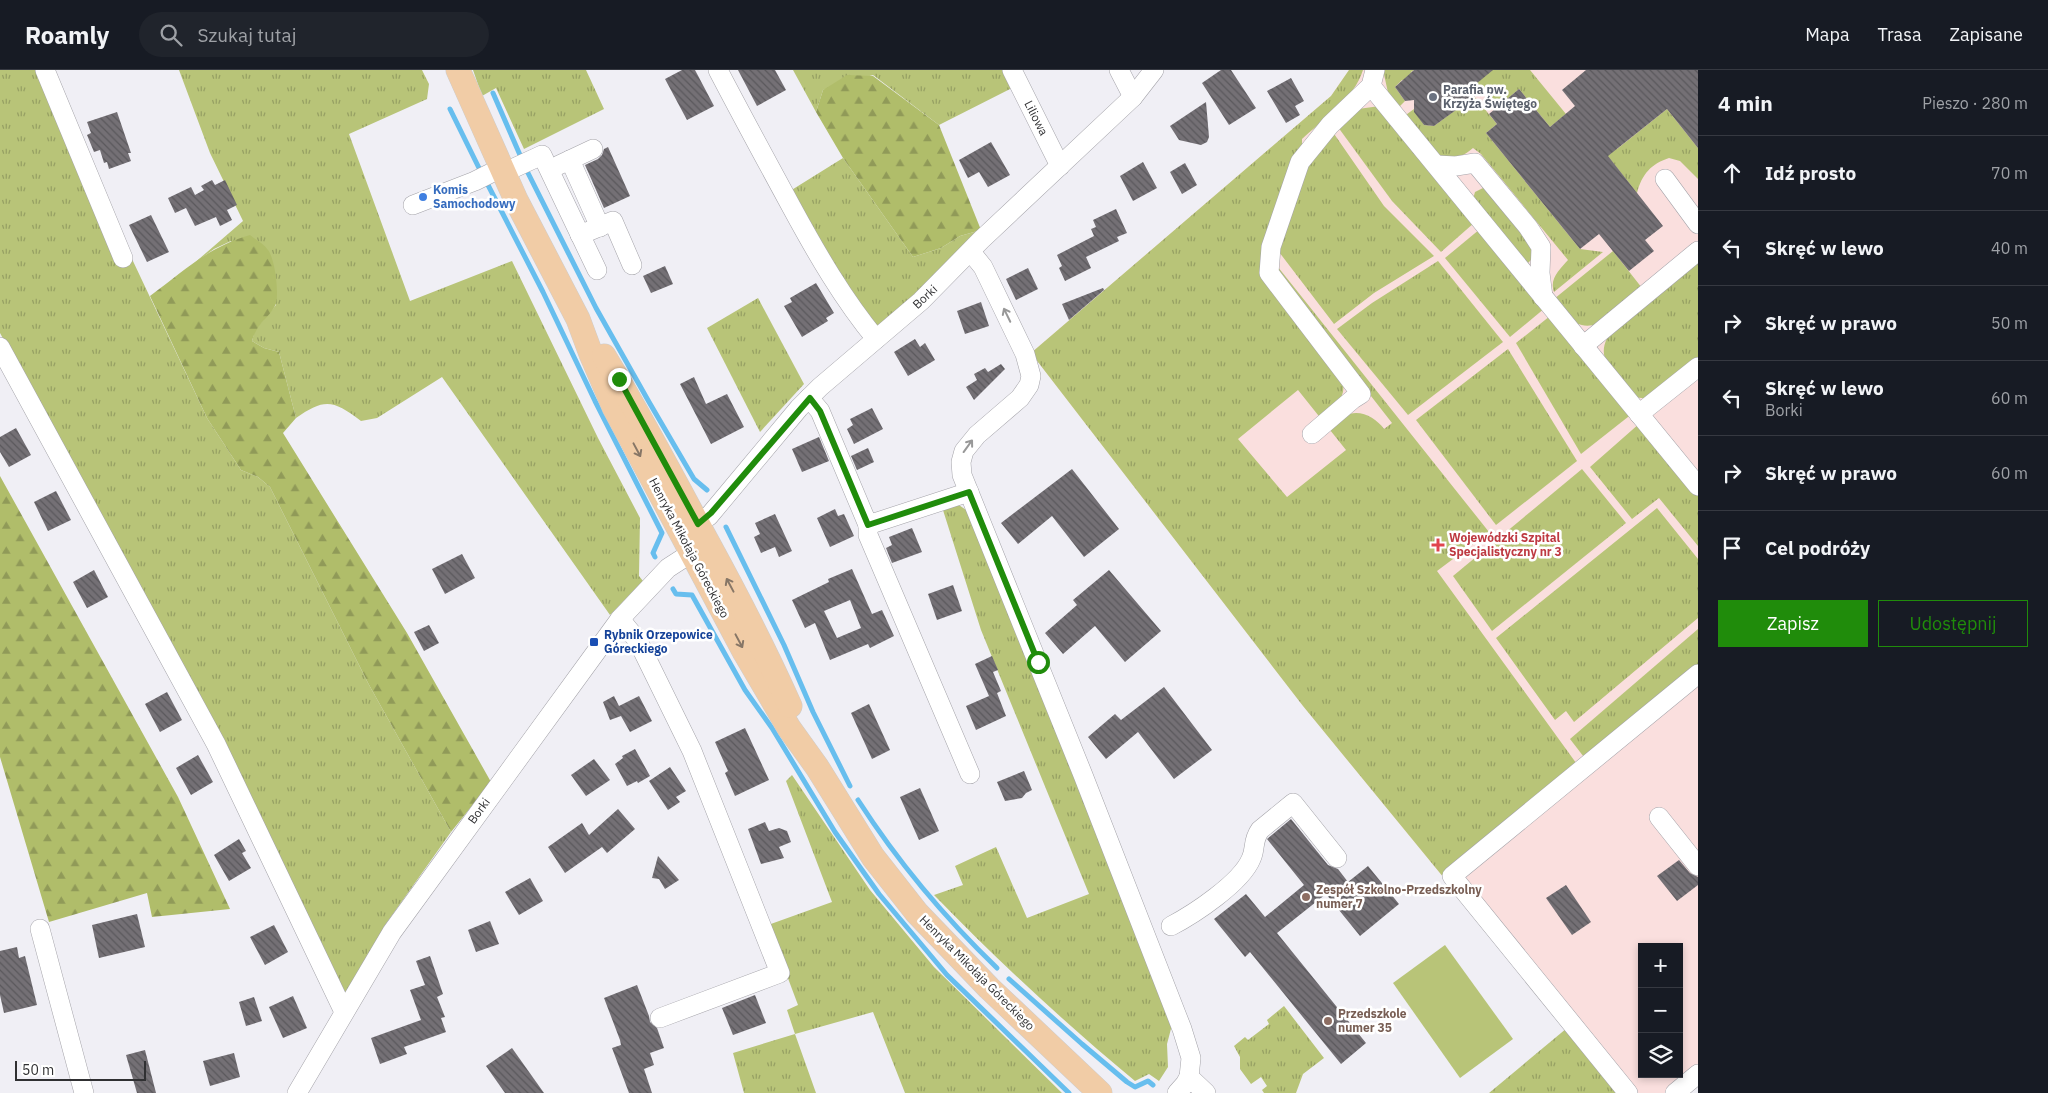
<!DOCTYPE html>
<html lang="pl">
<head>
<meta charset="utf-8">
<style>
  :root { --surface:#171b24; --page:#20242c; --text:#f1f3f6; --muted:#9ea1a6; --line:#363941; --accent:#208c0b }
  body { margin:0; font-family:"IBM Plex Sans",sans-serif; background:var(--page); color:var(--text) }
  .controls { position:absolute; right:15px; bottom:15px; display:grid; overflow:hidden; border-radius:0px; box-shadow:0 2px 8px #0003 }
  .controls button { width:45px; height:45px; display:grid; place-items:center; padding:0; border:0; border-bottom:1px solid var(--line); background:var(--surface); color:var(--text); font:25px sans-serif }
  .scale { position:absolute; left:15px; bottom:12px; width:131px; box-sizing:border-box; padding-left:5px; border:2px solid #303032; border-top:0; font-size:14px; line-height:18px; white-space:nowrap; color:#303032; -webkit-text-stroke:4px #fff; paint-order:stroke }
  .stop { position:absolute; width:15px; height:15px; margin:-11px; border:4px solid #208c0b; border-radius:50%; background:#fff }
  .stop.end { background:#208c0b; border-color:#fff; box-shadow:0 1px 5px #0008 }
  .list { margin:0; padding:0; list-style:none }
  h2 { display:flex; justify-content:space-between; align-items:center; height:65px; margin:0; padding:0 20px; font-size:21px }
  h2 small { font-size:16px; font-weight:400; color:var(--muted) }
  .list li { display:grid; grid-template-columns:32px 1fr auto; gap:15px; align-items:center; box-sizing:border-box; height:75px; padding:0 20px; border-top:1px solid var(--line) }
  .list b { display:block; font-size:19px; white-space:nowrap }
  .list p { margin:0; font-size:16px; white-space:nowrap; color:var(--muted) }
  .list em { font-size:16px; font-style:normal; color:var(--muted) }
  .actions { display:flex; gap:10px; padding:15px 20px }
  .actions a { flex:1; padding:11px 0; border:1px solid var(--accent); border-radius:0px; text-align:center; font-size:18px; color:var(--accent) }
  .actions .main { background:var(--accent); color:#fff }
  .icon { flex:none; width:28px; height:28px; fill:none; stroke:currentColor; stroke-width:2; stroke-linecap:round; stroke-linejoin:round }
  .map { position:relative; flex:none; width:1698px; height:1023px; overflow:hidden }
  header { display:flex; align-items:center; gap:30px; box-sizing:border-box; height:70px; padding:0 25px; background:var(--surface); border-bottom:1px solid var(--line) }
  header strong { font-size:24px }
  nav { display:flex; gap:28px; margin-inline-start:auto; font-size:18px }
  .search { width:350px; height:45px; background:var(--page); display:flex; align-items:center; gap:12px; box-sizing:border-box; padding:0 18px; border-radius:28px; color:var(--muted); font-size:19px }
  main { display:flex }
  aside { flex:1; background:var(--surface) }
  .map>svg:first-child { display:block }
  .medical { fill:#fadfde; fill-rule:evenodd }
  .grass { fill:url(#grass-tufts) }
  .forest { fill:url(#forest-firs) }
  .pitch { fill:#b8c478 }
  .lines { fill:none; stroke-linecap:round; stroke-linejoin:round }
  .stream { stroke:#67beee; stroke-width:5 }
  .building { fill:url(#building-back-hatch); fill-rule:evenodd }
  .minor-casing { stroke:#a4a3a9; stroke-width:20 }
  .major-casing { stroke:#cdcdce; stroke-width:25 }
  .minor { stroke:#fff; stroke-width:19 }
  .major { stroke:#f1cca6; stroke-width:24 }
  .oneway { stroke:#989898 }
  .oneway2 { stroke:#877666 }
  .route { stroke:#208c0b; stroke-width:6 }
  .worship-dot { fill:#6b7280; stroke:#fff; stroke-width:2 }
  .shop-dot { fill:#3f7fe0; stroke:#fff; stroke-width:2 }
  .health-dot { fill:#e0444e; stroke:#fff; stroke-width:2 }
  .transit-dot { fill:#1a4fb4; stroke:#fff; stroke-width:2 }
  .education-dot { fill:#8d6e63; stroke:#fff; stroke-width:2 }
  .labels { text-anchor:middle; stroke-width:5; stroke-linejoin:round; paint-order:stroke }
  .worship-label { font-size:12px; font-weight:bold; fill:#5b616d; stroke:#fff; text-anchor:start }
  .street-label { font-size:12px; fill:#303032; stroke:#fff }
  .shop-label { font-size:12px; font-weight:bold; fill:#366cbe; stroke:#fff; text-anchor:start }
  .health-label { font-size:12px; font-weight:bold; fill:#be3a42; stroke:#fff; text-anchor:start }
  .transit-label { font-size:12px; font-weight:bold; fill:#164399; stroke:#fff; text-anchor:start }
  .education-label { font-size:12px; font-weight:bold; fill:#785e54; stroke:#fff; text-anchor:start }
</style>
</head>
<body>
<header>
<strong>Roamly</strong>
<div class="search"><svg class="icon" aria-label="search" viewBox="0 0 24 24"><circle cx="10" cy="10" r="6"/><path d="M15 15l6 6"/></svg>Szukaj tutaj</div>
<nav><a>Mapa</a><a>Trasa</a><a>Zapisane</a></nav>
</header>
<main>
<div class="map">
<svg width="1698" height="1023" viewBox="0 0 1698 1023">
  <defs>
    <pattern id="grass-tufts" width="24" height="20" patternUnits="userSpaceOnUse" patternTransform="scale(1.25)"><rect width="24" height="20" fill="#b8c478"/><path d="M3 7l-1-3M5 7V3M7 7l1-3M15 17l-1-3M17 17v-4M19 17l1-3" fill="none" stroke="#96a063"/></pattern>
    <pattern id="forest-firs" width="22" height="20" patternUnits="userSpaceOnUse" patternTransform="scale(1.25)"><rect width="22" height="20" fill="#b0bd6a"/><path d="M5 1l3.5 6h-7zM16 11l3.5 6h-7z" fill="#909a58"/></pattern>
    <pattern id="building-back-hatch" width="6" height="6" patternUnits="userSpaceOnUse" patternTransform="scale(1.25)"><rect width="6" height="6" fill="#747075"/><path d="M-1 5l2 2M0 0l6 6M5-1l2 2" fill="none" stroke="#5a585c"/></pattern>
  </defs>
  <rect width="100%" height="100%" fill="#f0eff5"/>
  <path class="medical" d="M1349,0H1698V1011L1684,1023H1620L1303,636L1031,283L1331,26ZM1642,877H1679V1004H1642Z"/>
  <g class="grass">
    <path d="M0,0H39L132,189L207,348L241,400L258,407L270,417L368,613L451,762L383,858L386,865L343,928L74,398L0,263Z"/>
    <path d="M179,0H422L429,14L427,29L349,64L410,231L512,191L598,368L640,448L639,506L643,511L610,545L442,307L377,348L361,351C333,330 325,328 296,348L279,282L264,278L252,271L255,260L276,235L231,171L214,179L192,195L243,151L210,83Z"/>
    <path d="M473,0H586L604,39L524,79L496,18L482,26Z"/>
    <path d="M793,0H1008L1016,16L939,55L873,5L823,20L816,42Z"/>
    <path d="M1349,0H1363C1354,29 1323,49 1302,69V77C1284,117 1261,162 1260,206L1341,305C1349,327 1336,335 1322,350L1298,320L1238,369L1287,427L1346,380L1330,360C1335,355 1340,350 1345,346C1359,338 1376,348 1384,359L1392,353L1279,208L1274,192L1489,462L1437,501L1579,697L1444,808L1303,636L1031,283L1331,26Z"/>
    <path d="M1383,0H1414L1411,2L1412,8L1408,11L1402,10L1395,17L1405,31L1399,37L1389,27Z"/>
    <path d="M1482,0H1530L1566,44L1550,57L1519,19L1499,36L1507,46L1504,48L1476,14Z"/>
    <path d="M1469,20L1497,54L1486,63L1580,179L1603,182L1554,222C1549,209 1560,199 1568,190L1481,84L1473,78C1441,106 1424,71 1403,47L1414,39L1424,55L1434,56L1465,33L1464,25Z"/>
    <path d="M1380,36L1474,153L1441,182L1392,131L1335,53L1358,39Z"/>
    <path d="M1667,39L1698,78V109L1680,91L1669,88C1651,94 1642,104 1637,123L1602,79H1617Z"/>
    <path d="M1330,58L1384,136L1434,186L1374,223L1334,254L1276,178L1308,80Z"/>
    <path d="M843,88L913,187L941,178L960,166L981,160L919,223L876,261L842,214L790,121Z"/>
    <path d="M1483,118L1491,120L1534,178V187L1526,195L1473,129L1475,122Z"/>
    <path d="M1480,159L1545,238L1510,267L1445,188Z"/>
    <path d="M1613,181L1642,218L1598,254C1574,261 1567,245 1554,229Z"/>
    <path d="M1438,191L1503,272L1408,345L1337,259L1372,233Z"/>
    <path d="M1698,191V289L1649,329C1643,328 1635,328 1629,325C1625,322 1622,316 1619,312C1608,296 1597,284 1609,265Z"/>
    <path d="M758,228L804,314L760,362L707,258Z"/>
    <path d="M1550,246L1633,343L1581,384L1516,273Z"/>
    <path d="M1508,279L1577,391L1496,455L1416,350Z"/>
    <path d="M1640,353L1698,425V476L1659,428L1632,449L1590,397Z"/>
    <path d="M1582,399L1626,453L1492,561L1453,506Z"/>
    <path d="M956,433L969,442L995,506L1172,955L1167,974L1168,997L1159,1011L1149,1004L1135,1011C1065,953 998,891 934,825L963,815L955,796L996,777L1027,848L1089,824L981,560L942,437Z"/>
    <path d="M1657,438L1698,489V548L1574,652L1566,641L1555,650L1496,568Z"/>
    <path d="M1698,559V597L1587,691L1570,669Z"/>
    <path d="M792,705L870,820L934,897L1062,1023H905L873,942L795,964L816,1023H744L733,983L795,964L787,940L798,935L768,855L832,832L786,711Z"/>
    <path d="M1284,936L1324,988L1303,1004L1296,1023H1264L1262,1020L1267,1016L1261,1007L1251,1014L1240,999V987L1234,976L1245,967L1248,970L1269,954L1267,950Z"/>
    <path d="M1567,958L1620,1023H1489Z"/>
  </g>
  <g class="forest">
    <path d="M847,5L873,6L939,55L981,160L960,166L941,178L913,187L843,88L816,42L823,20Z"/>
    <path d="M250,165C256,170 264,174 268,180C275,188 280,227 275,236C267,250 257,253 252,271L264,278L279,282L296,348L283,363L407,563L491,712L451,762L368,613L270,417L258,407L241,400L207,348L150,226C184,201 208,177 250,165Z"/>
    <path d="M0,406L178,727L230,839L152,847L147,823L49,852L0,687Z"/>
  </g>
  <path class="pitch" d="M1445,875L1513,969L1460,1008L1393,913Z"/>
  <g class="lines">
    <g class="stream">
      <path d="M493,23L520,85"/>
      <path d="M450,39L479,98"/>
      <path d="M527,101L596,238L649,332L694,409L707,420"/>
      <path d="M488,115L543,222L595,331L662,463L653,483L655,487"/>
      <path d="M726,457L784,575L813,642L850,716"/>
      <path d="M673,519L676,524L692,525L745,620L772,658L835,762L879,824L947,905L1069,1023"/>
      <path d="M858,730C898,792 944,847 997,898"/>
      <path d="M1009,909L1082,974L1127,1012L1135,1017L1148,1011L1153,1015"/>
    </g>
  </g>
  <g class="building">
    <path d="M682,0H695L714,36L687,50L665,9Z"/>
    <path d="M738,0H775L786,20L757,36Z"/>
    <path d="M1221,0H1231L1256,38L1229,55L1202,13Z"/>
    <path d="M1414,0H1493L1476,14L1482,21L1434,56L1424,55L1414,42V30L1405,31L1395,17Z"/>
    <path d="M1586,0H1698V78L1667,39L1608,86L1663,156L1645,170L1654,181L1629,201L1599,164L1580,179L1486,63L1497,54L1489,44L1519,19L1550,57L1575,36L1562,20Z"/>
    <path d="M1291,8L1304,31L1295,36L1300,45L1286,53L1267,21Z"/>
    <path d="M1206,32L1209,67L1207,72L1201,75L1179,70L1170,56Z"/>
    <path d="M117,42L131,83H128L131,91L109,99L107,92L104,93L100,80L94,82L87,65L91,63L87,52Z"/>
    <path d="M991,72L1010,105L988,117L979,102L968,108L959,90Z"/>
    <path d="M608,77L630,126L604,138L585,95L598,89L602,85L604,79Z"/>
    <path d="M1143,92L1157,118L1133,131L1120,106Z"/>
    <path d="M1185,93L1197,115L1182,124L1170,102Z"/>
    <path d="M212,110L215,115L225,110L237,135L227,140L232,150L220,156L216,147L195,156L186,138L175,143L168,128L191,117L195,125L204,120L201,116Z"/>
    <path d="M1116,139L1127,163L1117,167L1119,171L1086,187L1091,198L1065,211L1059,198L1062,196L1057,185L1094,166L1091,159L1096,157L1093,150Z"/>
    <path d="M151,145L169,182L147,192L129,155Z"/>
    <path d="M665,196L673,214L651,223L643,206Z"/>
    <path d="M1028,198L1038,219L1016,230L1006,209Z"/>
    <path d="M816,213L834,243L826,248L828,251L802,267L784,236L792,232L790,228Z"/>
    <path d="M1103,218L1104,220L1069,250L1062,234Z"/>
    <path d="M981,232L989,256L965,264L957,241Z"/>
    <path d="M915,269L920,277L925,273L935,290L908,306L894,282Z"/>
    <path d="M1001,294L1005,299L974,330L966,317L977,310L974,304L985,298L988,302Z"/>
    <path d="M694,307L706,334L727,324L744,357L711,374L680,314Z"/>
    <path d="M872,338L883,359L854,374L847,359L853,355L850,349Z"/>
    <path d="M16,358L31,385L9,397L0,382V367Z"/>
    <path d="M819,367L829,391L802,402L792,379Z"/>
    <path d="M868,378L874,392L857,400L851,386Z"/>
    <path d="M1072,399L1119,459L1084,487L1052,446L1018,474L1001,453Z"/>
    <path d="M56,421L71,450L48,461L34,432Z"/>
    <path d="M835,439L838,446L844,444L854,466L830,477L817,448Z"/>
    <path d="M775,444L792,481L779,487L775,477L761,483L754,467L760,464L755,453Z"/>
    <path d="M912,458L922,482L892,493L886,478L892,475L889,467Z"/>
    <path d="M462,484L475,508L445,524L432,499Z"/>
    <path d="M852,499L872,544L882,540L894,566L870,578L868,574L830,590L815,553L805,558L792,530L829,512L828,509ZM850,530L861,558L837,568L824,541Z"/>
    <path d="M94,500L108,527L87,538L73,512Z"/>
    <path d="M1109,500L1161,561L1125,592L1095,556L1063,584L1045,563L1077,535L1073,530Z"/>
    <path d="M953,515L962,541L937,550L928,524Z"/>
    <path d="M429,555L439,573L424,581L414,562Z"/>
    <path d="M992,586L998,600L993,602L1001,621L997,623L1006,646L976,660L966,636L989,626L975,594Z"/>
    <path d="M1164,617L1212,680L1174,709L1138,662L1106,689L1088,667L1115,644L1121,650Z"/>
    <path d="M167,622L182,650L160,662L145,634Z"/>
    <path d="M614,626L619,636L639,626L652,651L630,662L621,646L610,650L603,632Z"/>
    <path d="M869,634L890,680L872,689L851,643Z"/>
    <path d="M745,658L769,710L735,726L725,703L728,701L715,672Z"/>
    <path d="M635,679L650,706L638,713L637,711L627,716L615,694L623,688L622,686Z"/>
    <path d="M198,685L213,712L191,725L176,698Z"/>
    <path d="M594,689L610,710L586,726L571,705Z"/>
    <path d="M670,697L686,721L676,727L680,732L668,740L649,711Z"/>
    <path d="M1024,701L1032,720L1026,723L1022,728L1005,731L997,712Z"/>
    <path d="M920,718L939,761L919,770L900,727Z"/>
    <path d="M618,739L635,759L607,783L602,777L565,803L548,777L582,753L589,765Z"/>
    <path d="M1291,749L1328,795L1338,799L1348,812L1368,796L1399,834L1360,866L1326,824L1277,863L1366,973L1341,994L1250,882L1245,887L1214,849L1246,824L1265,847L1304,815L1267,769Z"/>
    <path d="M765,752L769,761L779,758L787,761L791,772L779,777L784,788L761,794L748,759Z"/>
    <path d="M239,769L246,781L242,783L251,798L229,811L214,785Z"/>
    <path d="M658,786L679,810L665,819L659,809L652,808Z"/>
    <path d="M1679,790L1690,803L1698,807V815L1677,831L1657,806Z"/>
    <path d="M530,808L543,831L519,845L505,822Z"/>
    <path d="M1566,815L1591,852L1572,865L1546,828Z"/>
    <path d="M137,844L145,877L99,888L92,855Z"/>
    <path d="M490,851L499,874L476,882L468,860Z"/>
    <path d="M274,855L288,882L265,895L250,867Z"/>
    <path d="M17,877L19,888L25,886L37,935L4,943L0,925V881Z"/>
    <path d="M430,886L443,924L437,927L445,947L441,948L446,962L404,977L407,984L380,994L371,968L421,950L410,920L425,915L416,891Z"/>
    <path d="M637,915L649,946L650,952L657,958L664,978L650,983L654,995L644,999L652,1023H629L612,978L621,975L620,970L604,928Z"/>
    <path d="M755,925L766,953L733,965L722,938Z"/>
    <path d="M293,926L307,958L283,968L269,937Z"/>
    <path d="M254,927L262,951L246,956L239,932Z"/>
    <path d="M512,978L544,1023H505L486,996Z"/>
    <path d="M145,980L156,1023H137L126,985Z"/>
    <path d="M234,983L240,1007L210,1016L203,991Z"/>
  </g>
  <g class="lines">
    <g class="minor-casing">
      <g id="minor">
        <path d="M45,0L123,188"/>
        <path d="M718,0C742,46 767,92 792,138C817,184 843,229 876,269"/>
        <path d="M1012,0L1060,96"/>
        <path d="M1119,0L1133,27"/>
        <path d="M1371,16L1698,416"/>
        <path d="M570,90L600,157"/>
        <path d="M559,95L593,79"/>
        <path d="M1436,95L1456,96L1475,93L1528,157L1541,177L1540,203L1543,227"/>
        <path d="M503,103L542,85L597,200"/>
        <path d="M1665,109L1698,154"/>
        <path d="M413,135L475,111L501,98"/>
        <path d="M580,165L613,151L632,195"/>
        <path d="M971,182L983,197L1025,284L1031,306L1029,315L1020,328L977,365L964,381L961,392L962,405L1083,705L1182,959L1191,988L1189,1007"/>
        <path d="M1583,276L1698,181"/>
        <path d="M0,277L216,674L344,942"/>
        <path d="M809,328L820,341L868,455L969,422"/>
        <path d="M1639,344L1698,297"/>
        <path d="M1312,364L1353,329L1361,324L1269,203L1271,177L1300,92L1330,55L1371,16L1375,0"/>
        <path d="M868,455V465L970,704"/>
        <path d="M686,461L709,446L799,338L820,317L921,231L981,170L1133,27L1154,0"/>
        <path d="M620,549L638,571L692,681L780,903L660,948"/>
        <path d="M1659,747L1698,796"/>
        <path d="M1171,856C1194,844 1241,813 1251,789C1256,779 1252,771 1260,760L1293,733L1337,788"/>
        <path d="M40,859L84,1023"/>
        <path d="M297,1023L392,862L620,549L668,498L702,476"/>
        <path d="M1177,1023L1185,1014L1189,1007L1206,1023"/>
        <path d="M1628,1023L1452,806L1698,604"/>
        <path d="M1675,1023L1698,1004"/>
      </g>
    </g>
    <g class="major-casing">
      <g id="major">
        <path d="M458,0L516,130L578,249L591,284L614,337L745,583L789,658L817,697L873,787L917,843L989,918L1100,1023"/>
        <path d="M604,286C641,347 674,410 708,473C737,526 765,580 790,636"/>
      </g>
    </g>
    <use href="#minor" class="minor"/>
    <use href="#major" class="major"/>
  </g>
  <defs><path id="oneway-shaft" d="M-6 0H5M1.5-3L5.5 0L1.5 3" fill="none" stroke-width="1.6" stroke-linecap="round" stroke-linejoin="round" transform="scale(1.25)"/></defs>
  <g class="oneway">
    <use href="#oneway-shaft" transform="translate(1007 245) rotate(-116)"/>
    <use href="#oneway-shaft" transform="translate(968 376) rotate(-54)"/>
  </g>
  <g class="oneway2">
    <use href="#oneway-shaft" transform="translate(637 380) rotate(62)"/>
    <use href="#oneway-shaft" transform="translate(730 515) rotate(-118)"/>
    <use href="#oneway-shaft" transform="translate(739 571) rotate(62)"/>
  </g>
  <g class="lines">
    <path class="route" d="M619,309L698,454L711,443L810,328L820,341L868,455L969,422L1038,592"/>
  </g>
  <circle class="worship-dot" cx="1433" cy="27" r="5"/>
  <circle class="shop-dot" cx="423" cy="127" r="5"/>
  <path class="health-dot" d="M1435.5 467.5h5v5h5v5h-5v5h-5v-5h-5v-5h5z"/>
  <rect class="transit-dot" x="589" y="567" width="10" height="10" rx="2.5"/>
  <g class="education-dot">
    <circle cx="1306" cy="827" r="5"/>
    <circle cx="1328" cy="951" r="5"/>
  </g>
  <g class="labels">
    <g class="worship-label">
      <text x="1443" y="24">Parafia pw.<tspan x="1443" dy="14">Krzyża Świętego</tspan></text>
    </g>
    <g class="street-label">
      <text transform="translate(1036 48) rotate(63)" y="4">Liliowa</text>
      <text transform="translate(925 227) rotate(-43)" y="4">Borki</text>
      <text transform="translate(689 478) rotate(62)" y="4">Henryka Mikołaja Góreckiego</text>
      <text transform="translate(479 741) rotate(-54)" y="4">Borki</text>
      <text transform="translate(977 903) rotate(45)" y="4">Henryka Mikołaja Góreckiego</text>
    </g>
    <g class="shop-label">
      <text x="433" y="124">Komis<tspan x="433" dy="14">Samochodowy</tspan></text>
    </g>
    <g class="health-label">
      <text x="1449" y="472">Wojewódzki Szpital<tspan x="1449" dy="14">Specjalistyczny nr 3</tspan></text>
    </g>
    <g class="transit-label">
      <text x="604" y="569">Rybnik Orzepowice<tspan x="604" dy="14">Góreckiego</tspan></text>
    </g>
    <g class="education-label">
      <text x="1316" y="824">Zespół Szkolno-Przedszkolny<tspan x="1316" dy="14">numer 7</tspan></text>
      <text x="1338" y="948">Przedszkole<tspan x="1338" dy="14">numer 35</tspan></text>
    </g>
  </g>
</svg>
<div class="controls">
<button>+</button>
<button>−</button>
<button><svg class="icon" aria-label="layers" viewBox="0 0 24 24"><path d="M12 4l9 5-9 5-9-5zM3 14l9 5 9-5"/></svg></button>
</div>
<div class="scale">50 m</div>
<div class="stop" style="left:1038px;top:592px"></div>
<div class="stop end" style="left:619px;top:309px"></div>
</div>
<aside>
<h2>4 min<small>Pieszo · 280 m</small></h2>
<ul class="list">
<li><svg class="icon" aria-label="ahead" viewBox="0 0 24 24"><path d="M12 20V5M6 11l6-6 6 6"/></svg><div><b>Idź prosto</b></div><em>70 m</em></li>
<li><svg class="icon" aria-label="left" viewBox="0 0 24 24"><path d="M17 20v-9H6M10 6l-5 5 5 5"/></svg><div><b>Skręć w lewo</b></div><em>40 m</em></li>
<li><svg class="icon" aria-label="right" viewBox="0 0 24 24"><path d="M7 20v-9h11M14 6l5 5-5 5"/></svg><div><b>Skręć w prawo</b></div><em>50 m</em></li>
<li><svg class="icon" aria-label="left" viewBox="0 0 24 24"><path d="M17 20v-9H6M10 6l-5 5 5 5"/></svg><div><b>Skręć w lewo</b><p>Borki</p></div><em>60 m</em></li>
<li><svg class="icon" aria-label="right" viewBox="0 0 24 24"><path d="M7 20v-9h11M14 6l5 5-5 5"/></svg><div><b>Skręć w prawo</b></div><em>60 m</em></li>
<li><svg class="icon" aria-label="arrive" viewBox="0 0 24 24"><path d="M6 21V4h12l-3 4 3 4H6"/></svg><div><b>Cel podróży</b></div></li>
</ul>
<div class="actions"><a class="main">Zapisz</a><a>Udostępnij</a></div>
</aside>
</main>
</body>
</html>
